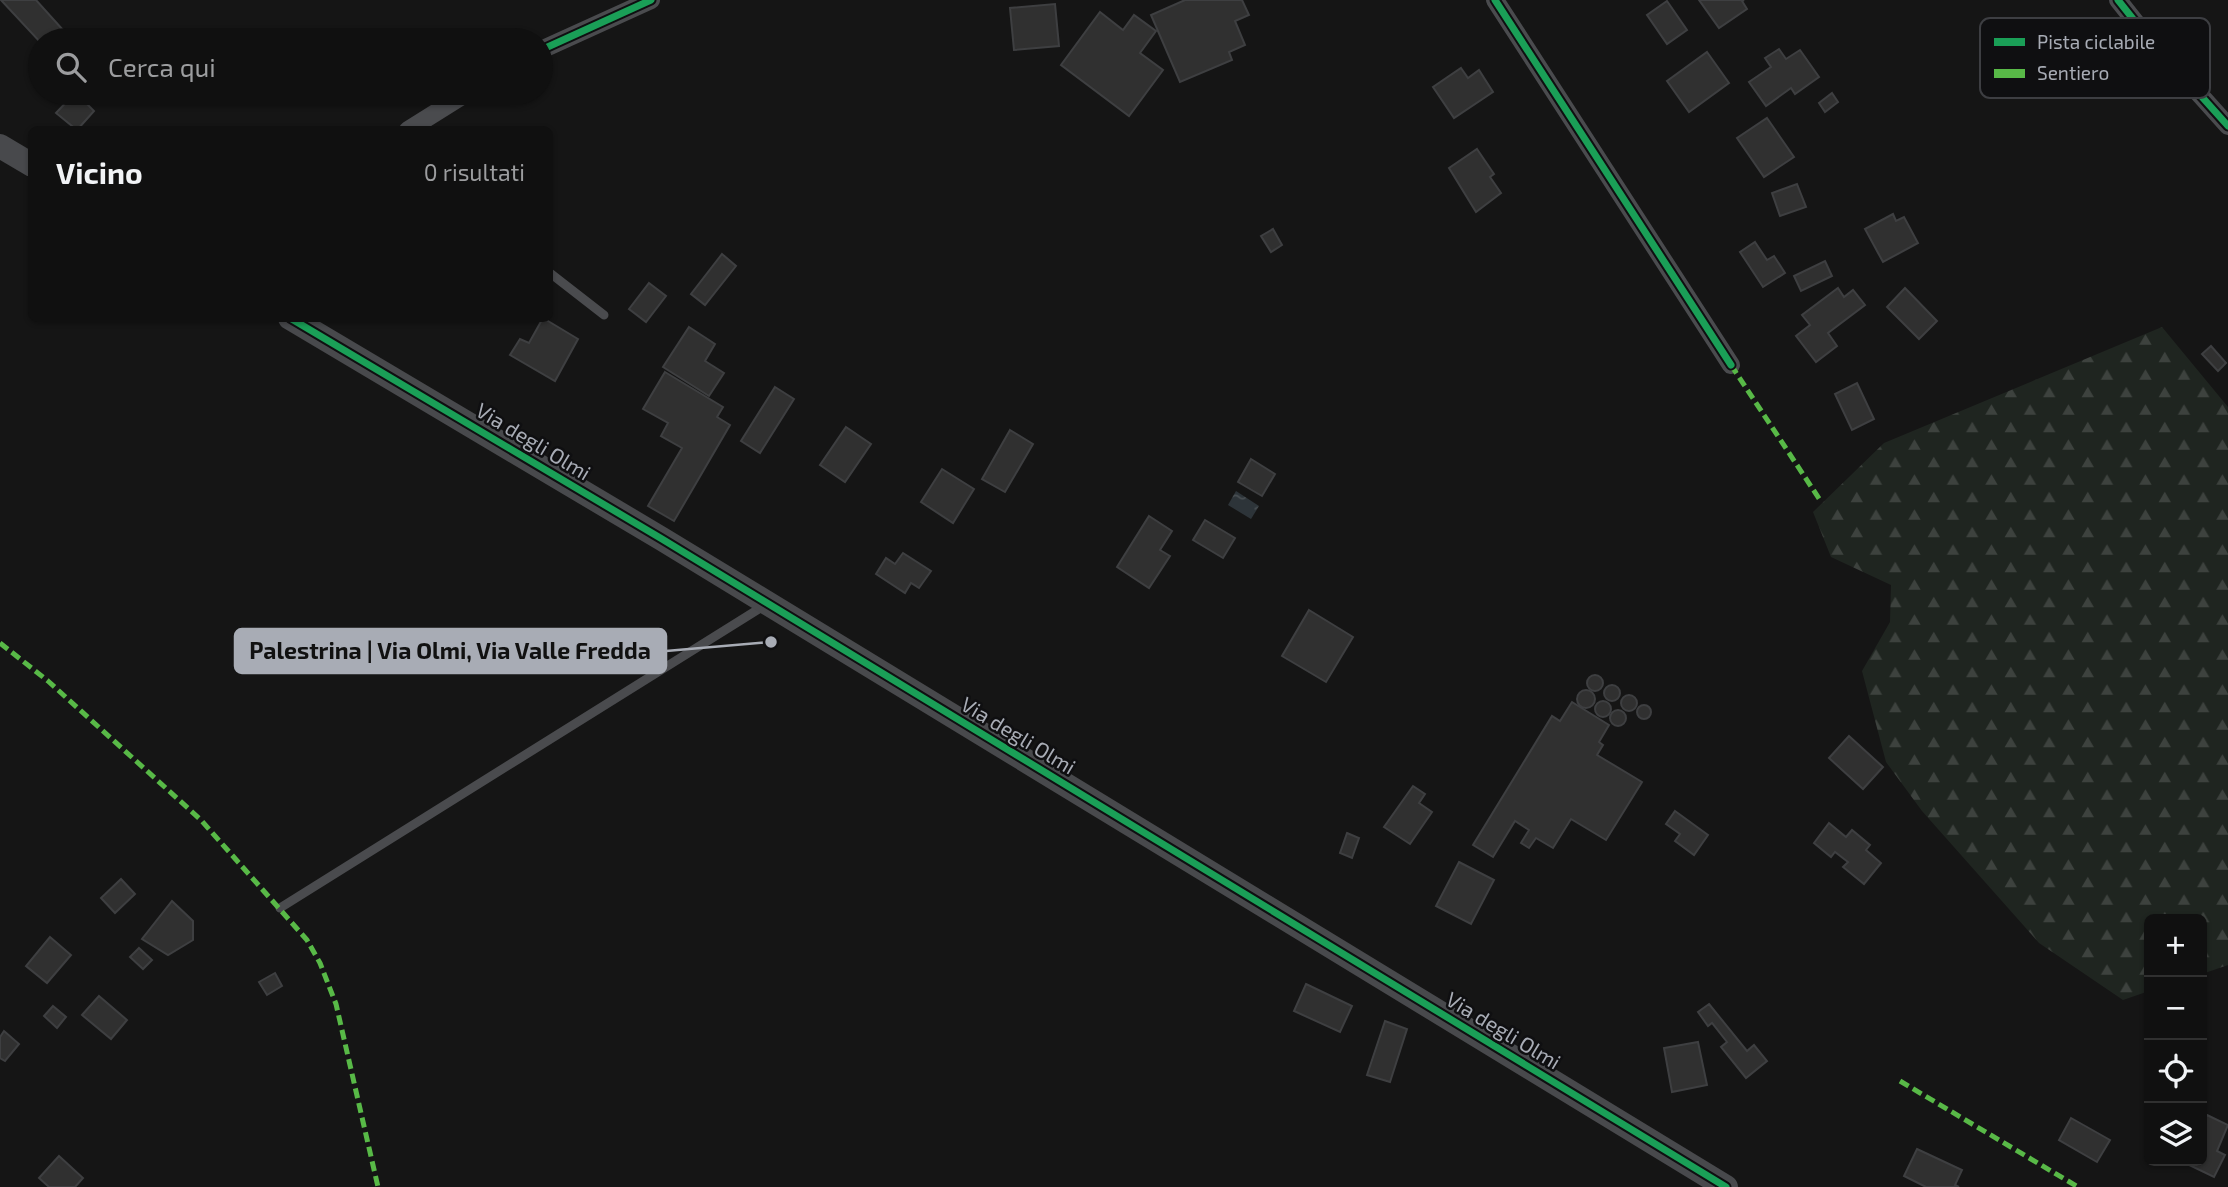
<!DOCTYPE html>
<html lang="it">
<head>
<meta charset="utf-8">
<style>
  :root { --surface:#101010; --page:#1e1e1e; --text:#f1f3f6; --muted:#9c9d9f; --line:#303030 }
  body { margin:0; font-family:"Exo 2",sans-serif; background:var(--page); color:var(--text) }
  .controls { position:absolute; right:21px; bottom:21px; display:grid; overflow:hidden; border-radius:10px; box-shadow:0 2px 5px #0004 }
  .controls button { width:63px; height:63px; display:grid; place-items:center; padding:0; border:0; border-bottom:2px solid var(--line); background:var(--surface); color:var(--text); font:35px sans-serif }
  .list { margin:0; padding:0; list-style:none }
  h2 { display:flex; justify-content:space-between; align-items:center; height:91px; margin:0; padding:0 28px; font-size:30px }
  h2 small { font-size:23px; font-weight:400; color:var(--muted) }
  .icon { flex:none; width:38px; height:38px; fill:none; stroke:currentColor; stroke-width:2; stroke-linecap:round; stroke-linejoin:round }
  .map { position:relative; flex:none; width:2228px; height:1187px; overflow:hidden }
  .search { position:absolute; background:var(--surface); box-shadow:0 2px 5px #0004; left:28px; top:28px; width:525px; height:77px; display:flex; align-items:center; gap:18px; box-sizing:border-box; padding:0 24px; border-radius:38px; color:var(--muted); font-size:26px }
  .panel { position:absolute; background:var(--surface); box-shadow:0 2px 5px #0004; left:28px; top:126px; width:525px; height:196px; border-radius:10px }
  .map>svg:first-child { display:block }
  .forest { fill:url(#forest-firs) }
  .water { fill:url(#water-ripples) }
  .building { fill:#303030; stroke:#3e3f41; stroke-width:2 }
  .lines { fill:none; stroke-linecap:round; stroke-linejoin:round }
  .lane { stroke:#4a4b4e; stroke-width:9 }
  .street { stroke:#4a4b4e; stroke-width:18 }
  .secondary { stroke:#48494c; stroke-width:24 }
  .quiet { stroke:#58b947; stroke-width:5; stroke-dasharray:10 5; stroke-linecap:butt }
  .cycleway-casing { stroke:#0f0f11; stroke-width:11 }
  .cycleway { stroke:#1a9f57; stroke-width:7 }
  .labels { text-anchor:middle; stroke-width:5; stroke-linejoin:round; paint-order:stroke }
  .street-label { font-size:21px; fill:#a8acb5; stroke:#0f0f11 }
  .key { fill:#0f0f11; stroke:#3d3e42; stroke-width:2 }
  .key-label { font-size:19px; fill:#a8acb5 }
  .leader { fill:none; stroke:#a8acb5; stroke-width:2.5 }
  .callout-dot { fill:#a8acb5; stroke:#0f0f11; stroke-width:2.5 }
  .callout { fill:#a8acb5; stroke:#a8acb5; stroke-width:2.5 }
  .callout-label { font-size:23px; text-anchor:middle; font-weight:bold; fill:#111 }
</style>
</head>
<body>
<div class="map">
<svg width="2228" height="1187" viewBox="0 0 2228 1187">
  <defs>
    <pattern id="forest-firs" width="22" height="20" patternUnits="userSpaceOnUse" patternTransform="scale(1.75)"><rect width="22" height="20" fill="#1f2520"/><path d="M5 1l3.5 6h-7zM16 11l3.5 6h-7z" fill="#3d423e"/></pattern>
    <pattern id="water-ripples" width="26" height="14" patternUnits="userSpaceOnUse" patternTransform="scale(1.75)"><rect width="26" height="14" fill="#2d3439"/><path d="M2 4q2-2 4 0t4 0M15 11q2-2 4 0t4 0" fill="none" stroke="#494f53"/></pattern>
  </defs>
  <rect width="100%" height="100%" fill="#151515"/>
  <path class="forest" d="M2162,327L2228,407V965L2202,974V919H2149V991L2123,1000L2039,943L1922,811L1886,762L1862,671L1890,622L1891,585L1831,557L1813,512L1884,443Z"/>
  <path class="water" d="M1236,491L1259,506L1251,519L1228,505Z"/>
  <g class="building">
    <path d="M1,0H36L63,30L52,40L40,42Z"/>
    <path d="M1185,0H1242L1249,15L1235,21L1245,45L1229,52L1232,60L1180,82L1151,15Z"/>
    <path d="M1699,0H1744L1742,1L1747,9L1719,28Z"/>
    <path d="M1667,1L1687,30L1667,44L1647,15Z"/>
    <path d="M1055,4L1059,46L1014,50L1010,8Z"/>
    <path d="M1100,12L1123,30L1134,15L1156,31L1140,53L1163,70L1129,116L1061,65Z"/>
    <path d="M1779,49L1786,59L1800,50L1819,77L1795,94L1791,88L1766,106L1749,82L1771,67L1765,58Z"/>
    <path d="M1707,52L1729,83L1689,112L1667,81Z"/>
    <path d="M1461,68L1468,78L1479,70L1493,92L1454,118L1433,87Z"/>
    <path d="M75,93H91L95,96L87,104L94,111L77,130L56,113Z"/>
    <path d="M1832,93L1838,102L1825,112L1819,103Z"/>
    <path d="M1767,118L1794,157L1764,177L1737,138Z"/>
    <path d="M1477,149L1494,174L1490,177L1501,193L1476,212L1449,168Z"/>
    <path d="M1797,184L1806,207L1780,216L1772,193Z"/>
    <path d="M1893,214L1896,221L1904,217L1918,243L1883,262L1865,229Z"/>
    <path d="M1273,229L1282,245L1271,252L1261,236Z"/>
    <path d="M1755,242L1767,260L1774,256L1785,273L1763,287L1740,252Z"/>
    <path d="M722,254L736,266L705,305L691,294Z"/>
    <path d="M1825,261L1832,276L1801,291L1794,276Z"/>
    <path d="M649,283L666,296L646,322L629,309Z"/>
    <path d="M1838,288L1844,297L1853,290L1865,305L1828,333L1837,346L1816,362L1796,336L1810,325L1802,315Z"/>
    <path d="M1905,288L1937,321L1919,339L1887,307Z"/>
    <path d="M543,318L578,339L555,381L510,355L520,339L529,343Z"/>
    <path d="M689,327L715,344L705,361L724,373L709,396L663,367Z"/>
    <path d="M2211,346L2226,363L2218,371L2202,354Z"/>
    <path d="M665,372L723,407L717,417L730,425L674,521L648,506L682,448L661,436L668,423L643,409Z"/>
    <path d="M1857,383L1874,419L1852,430L1835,394Z"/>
    <path d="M775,387L794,399L760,453L741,441Z"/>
    <path d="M846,427L871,444L845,482L820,465Z"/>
    <path d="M1010,430L1033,444L1005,492L982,479Z"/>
    <path d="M1251,459L1275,474L1262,496L1238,482Z"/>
    <path d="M942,469L974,489L953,523L921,502Z"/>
    <path d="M1149,516L1172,531L1160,550L1170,556L1149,588L1117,567Z"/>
    <path d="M1205,520L1235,538L1223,558L1193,540Z"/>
    <path d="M903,553L931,571L919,588L911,583L905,593L876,574L886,558L895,564Z"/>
    <path d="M1309,610L1353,637L1326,682L1282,656Z"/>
    <circle cx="1595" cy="683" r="8"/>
    <circle cx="1612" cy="693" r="8"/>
    <circle cx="1586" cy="699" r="9"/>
    <circle cx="1629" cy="703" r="8"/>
    <circle cx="1603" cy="709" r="8"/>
    <path d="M1572,702L1609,725L1599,742L1603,745L1597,755L1642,782L1606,840L1571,819L1553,848L1536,838L1529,848L1521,843L1529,830L1515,821L1493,857L1473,845L1552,716L1560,721Z"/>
    <circle cx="1644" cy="712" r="7"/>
    <circle cx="1618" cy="718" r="8"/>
    <path d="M1849,736L1883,767L1863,789L1829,758Z"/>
    <path d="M1413,786L1425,794L1419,803L1432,812L1410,844L1384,827Z"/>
    <path d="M1675,811L1708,835L1694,855L1675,841L1680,834L1666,824Z"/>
    <path d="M1829,823L1846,837L1852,830L1870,845L1866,850L1881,863L1864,884L1843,867L1848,862L1835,852L1831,857L1814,843Z"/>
    <path d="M1347,833L1359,838L1352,858L1340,853Z"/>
    <path d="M1459,862L1494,880L1471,924L1436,906Z"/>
    <path d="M121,879L135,894L115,913L101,898Z"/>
    <path d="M172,901L193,921V940L168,955L142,939Z"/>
    <path d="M50,937L71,955L47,983L26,966Z"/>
    <path d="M139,948L152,960L143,969L130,957Z"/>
    <path d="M275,973L282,986L267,995L259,982Z"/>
    <path d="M1306,984L1352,1006L1340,1032L1294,1011Z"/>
    <path d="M99,996L127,1020L111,1039L82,1015Z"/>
    <path d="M1709,1004L1747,1051L1754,1045L1767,1061L1746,1078L1721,1047L1727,1042L1712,1023L1708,1026L1698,1012Z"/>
    <path d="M53,1006L66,1017L57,1028L44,1016Z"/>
    <path d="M1385,1021L1407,1029L1390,1082L1367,1075Z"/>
    <path d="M4,1031L19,1044L5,1061L0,1058V1037Z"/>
    <path d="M1698,1042L1707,1085L1672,1092L1664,1048Z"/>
    <path d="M2207,1115L2228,1125L2217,1151L2225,1155L2214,1177L2181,1161H2202V1126Z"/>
    <path d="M2071,1118L2110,1140L2097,1162L2059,1140Z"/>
    <path d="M1917,1149L1962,1170L1955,1185L1959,1187H1926L1904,1176Z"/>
    <path d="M59,1156L83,1178L75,1187H49L39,1178Z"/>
  </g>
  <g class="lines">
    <g class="lane">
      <path d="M550,273L604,315"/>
      <path d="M280,908L765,605"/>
    </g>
    <g class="street">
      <path d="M1495,0L1731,365"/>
      <path d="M2118,0L2141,29L2228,126"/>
      <path d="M541,50L651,0"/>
      <path d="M408,130L467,93"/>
    </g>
    <g class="secondary">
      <path d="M0,146L32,165"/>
      <path d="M290,318L662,539L1726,1187"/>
    </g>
    <g class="quiet">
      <path d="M1731,365L1820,500"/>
      <path d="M0,643L48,681L201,820L307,940L320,963L336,1004L378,1187"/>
      <path d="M1900,1081L2078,1187"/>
    </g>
    <g class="cycleway-casing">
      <g id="cycleway">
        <path d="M1495,0L1731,365"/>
        <path d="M2118,0L2141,29L2228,126"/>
        <path d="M541,50L651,0"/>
        <path d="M290,318L662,539L1726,1187"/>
      </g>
    </g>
    <use href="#cycleway" class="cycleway"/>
  </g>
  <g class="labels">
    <g class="street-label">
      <text transform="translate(533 442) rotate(31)" y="7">Via degli Olmi</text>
      <text transform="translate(1018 736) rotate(31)" y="7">Via degli Olmi</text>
      <text transform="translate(1503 1031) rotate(31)" y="7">Via degli Olmi</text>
    </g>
  </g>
  <rect x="1980" y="18" width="230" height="80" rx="10" class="key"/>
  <rect x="1994" y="38" width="31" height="8" fill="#1a9f57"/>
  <rect x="1994" y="69" width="31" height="9" fill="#58b947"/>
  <g class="key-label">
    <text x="2037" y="49">Pista ciclabile</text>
    <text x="2037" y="80">Sentiero</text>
  </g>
  <path class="leader" d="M771 642L666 651"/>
  <circle class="callout-dot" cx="771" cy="642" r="7"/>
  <rect class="callout" x="235" y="629" width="431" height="44" rx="7"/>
  <g class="callout-label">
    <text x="450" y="659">Palestrina | Via Olmi, Via Valle Fredda</text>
  </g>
</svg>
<div class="controls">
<button>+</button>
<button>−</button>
<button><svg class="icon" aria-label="locate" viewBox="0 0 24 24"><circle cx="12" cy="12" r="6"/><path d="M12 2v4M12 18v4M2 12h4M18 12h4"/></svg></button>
<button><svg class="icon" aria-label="layers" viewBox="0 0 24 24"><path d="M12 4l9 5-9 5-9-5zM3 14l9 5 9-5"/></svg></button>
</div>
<div class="search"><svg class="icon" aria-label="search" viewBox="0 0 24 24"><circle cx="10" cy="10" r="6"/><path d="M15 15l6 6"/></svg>Cerca qui</div>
<section class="panel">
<h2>Vicino<small>0 risultati</small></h2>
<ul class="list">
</ul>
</section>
</div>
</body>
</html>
